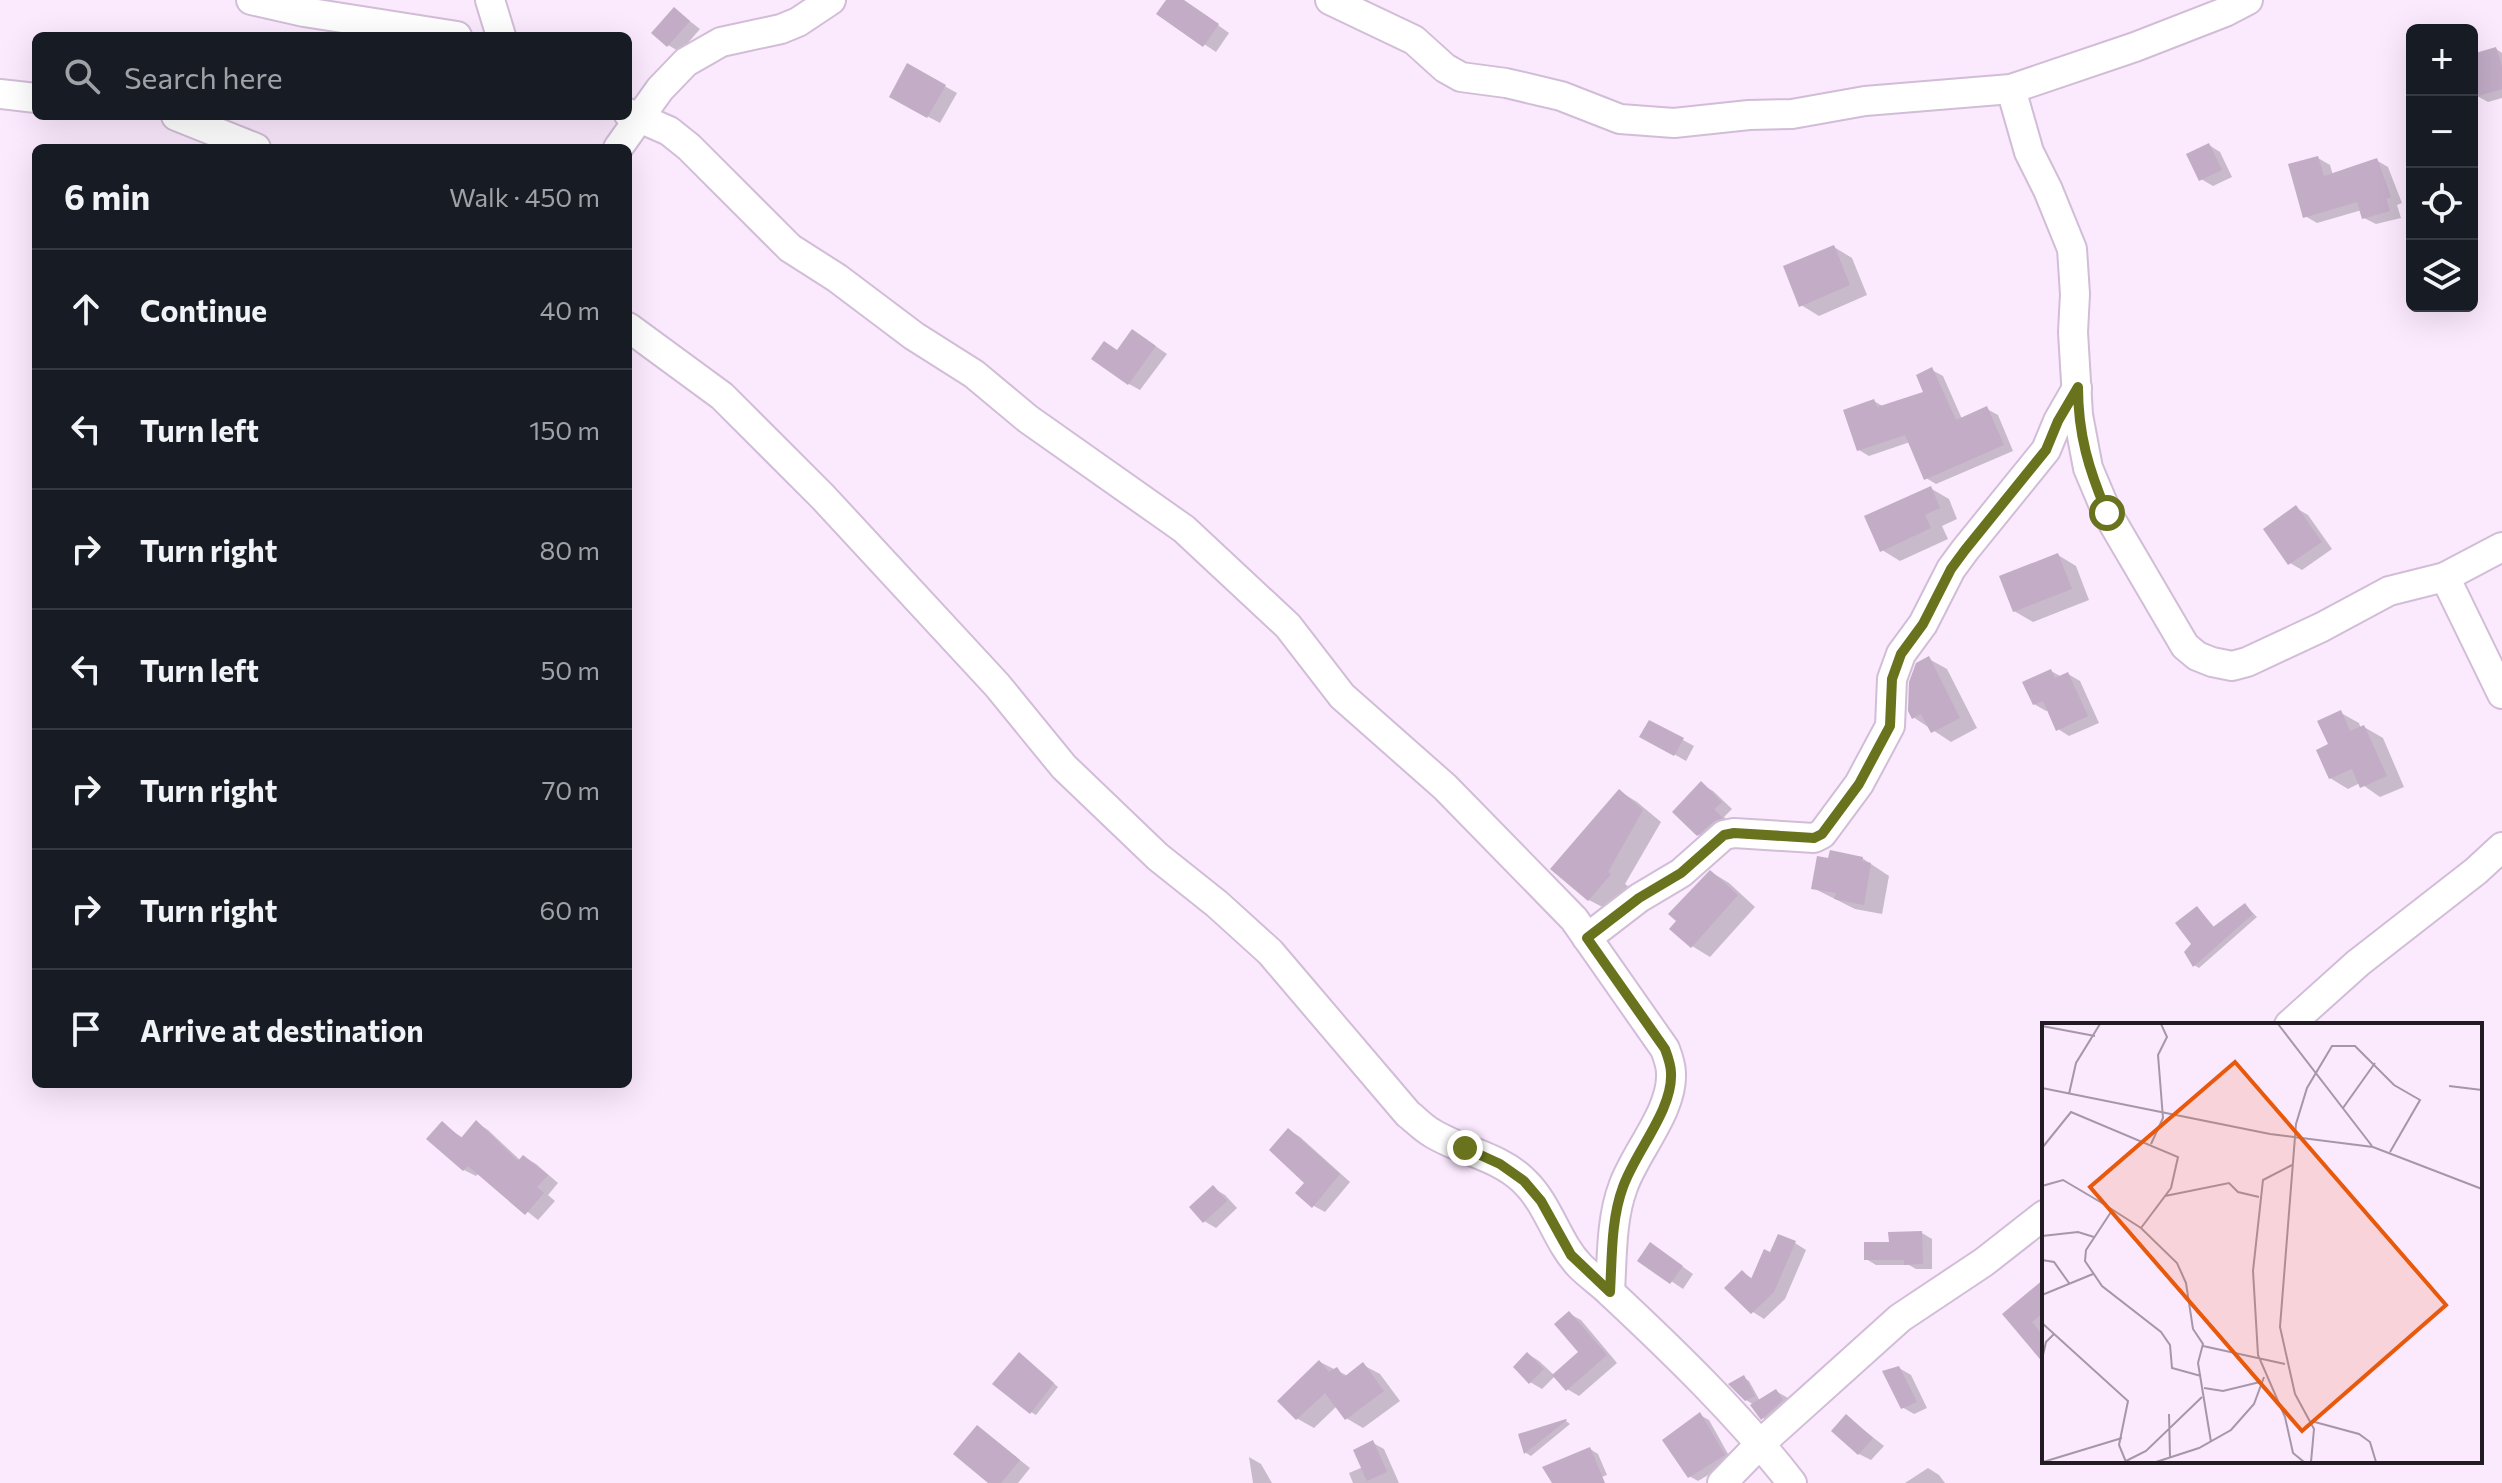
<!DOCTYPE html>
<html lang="en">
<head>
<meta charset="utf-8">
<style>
  :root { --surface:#171b24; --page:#20242c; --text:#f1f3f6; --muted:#9ea1a6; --line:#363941 }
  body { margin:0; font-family:Commissioner,sans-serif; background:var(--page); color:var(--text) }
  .controls { position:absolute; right:24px; top:24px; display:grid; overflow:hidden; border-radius:12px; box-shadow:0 8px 32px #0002 }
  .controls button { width:72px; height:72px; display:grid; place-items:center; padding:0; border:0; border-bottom:2px solid var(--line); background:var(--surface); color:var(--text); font:40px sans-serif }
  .stop { position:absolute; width:24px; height:24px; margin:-18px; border:6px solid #69731d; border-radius:50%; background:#fff }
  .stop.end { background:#69731d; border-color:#fff; box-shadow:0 2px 8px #0008 }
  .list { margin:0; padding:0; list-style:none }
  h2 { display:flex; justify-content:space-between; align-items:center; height:104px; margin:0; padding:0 32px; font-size:34px }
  h2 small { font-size:26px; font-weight:400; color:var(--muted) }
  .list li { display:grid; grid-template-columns:52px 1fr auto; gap:24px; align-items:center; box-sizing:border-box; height:120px; padding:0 32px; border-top:2px solid var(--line) }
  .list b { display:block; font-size:30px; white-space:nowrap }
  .list em { font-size:26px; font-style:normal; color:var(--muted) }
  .icon { flex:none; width:44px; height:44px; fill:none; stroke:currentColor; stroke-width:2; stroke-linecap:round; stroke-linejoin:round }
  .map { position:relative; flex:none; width:2502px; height:1483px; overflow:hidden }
  .search { position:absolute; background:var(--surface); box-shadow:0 8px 32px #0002; left:32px; top:32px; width:600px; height:88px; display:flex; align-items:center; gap:20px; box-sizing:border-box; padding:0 28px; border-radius:12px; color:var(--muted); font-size:30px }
  .panel { position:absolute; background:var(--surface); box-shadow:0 8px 32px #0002; left:32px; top:144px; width:600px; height:944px; border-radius:12px }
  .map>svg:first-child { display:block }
  .shadow { fill:#0003 }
  .building { fill:#c2acc6 }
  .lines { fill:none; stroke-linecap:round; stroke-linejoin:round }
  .minor-casing { stroke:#d2bdd7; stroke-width:32 }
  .minor { stroke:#fff; stroke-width:28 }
  .route { stroke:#69731d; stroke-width:10 }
  .inset-road { fill:none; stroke:#a597a7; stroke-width:2 }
  .view { fill:#e8590c; fill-opacity:0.15; stroke:#e8590c; stroke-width:4 }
  .inset-edge { fill:none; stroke:#231b24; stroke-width:4 }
</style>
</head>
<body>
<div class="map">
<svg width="2502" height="1483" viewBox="0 0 2502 1483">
  <rect width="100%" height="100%" fill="#fbe9fe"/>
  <g class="shadow">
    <path d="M1168,0H1183L1229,33L1216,52L1159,14Z"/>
    <path d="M674,9L700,29L680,52L668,45Z"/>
    <path d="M2496,49L2502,53V98L2488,102L2477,96L2472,80V56Z"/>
    <path d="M908,66L957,93L940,123L891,97Z"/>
    <path d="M2209,145L2220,152L2232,177L2213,186L2201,179Z"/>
    <path d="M2318,158L2330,165L2333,175L2376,160L2388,167L2402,203L2397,205L2401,218L2376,224L2364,218L2362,210L2317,223L2305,216Z"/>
    <path d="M1834,247L1852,258L1867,295L1819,316L1801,305Z"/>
    <path d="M1144,338L1167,354L1140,390L1129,384L1118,352Z"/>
    <path d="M1932,370L1943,376L1962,419L1987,409L1998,415L2013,451L1936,484L1926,478L1910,442L1869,456L1859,450L1874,401L1884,407L1926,393Z"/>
    <path d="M1930,488L1949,499L1957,519L1942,526L1948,539L1900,561L1882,550Z"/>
    <path d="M2296,508L2308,515L2332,549L2302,570L2290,563Z"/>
    <path d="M2058,555L2076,566L2089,600L2033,622L2014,611Z"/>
    <path d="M1929,659L1947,669L1977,728L1951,742L1913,717Z"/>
    <path d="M2051,671L2062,677L2068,674L2080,681L2099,723L2069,736L2058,729L2049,709L2046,711L2034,704Z"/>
    <path d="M2341,713L2359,723L2361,729L2364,727L2383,738L2404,787L2380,797L2360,783L2348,789L2330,778V745Z"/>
    <path d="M1642,736L1683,740L1694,746L1686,761Z"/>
    <path d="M1701,784L1713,791L1732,809L1724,817L1733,825L1710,841L1698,835Z"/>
    <path d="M1619,791L1637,802L1661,822L1625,884L1628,886L1608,910L1589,900L1553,869Z"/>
    <path d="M1862,858L1889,876L1882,914L1855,909L1813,888Z"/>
    <path d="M1711,872L1729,883L1755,907L1710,957L1692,946L1679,921Z"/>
    <path d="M2245,905L2257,917L2199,968L2194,965L2193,945L2198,908L2215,928Z"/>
    <path d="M477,1123L488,1130L521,1161L524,1157L536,1164L558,1183L548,1195L555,1201L538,1220L479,1173L476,1176L464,1170L442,1124L463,1138Z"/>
    <path d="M1289,1130L1300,1137L1350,1182L1325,1212L1314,1206Z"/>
    <path d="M1213,1188L1225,1195L1237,1208L1216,1228L1204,1221Z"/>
    <path d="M1922,1233L1932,1239V1269H1916L1909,1265H1876L1866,1259L1891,1244Z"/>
    <path d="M1795,1243L1806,1250L1785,1299L1764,1319L1753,1312L1742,1272L1753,1279L1771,1254Z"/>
    <path d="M1662,1252L1693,1274L1683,1289L1640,1260Z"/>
    <path d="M2044,1291L2042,1330L2044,1360L2005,1314Z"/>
    <path d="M1570,1314L1581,1320L1617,1363L1579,1396L1567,1389L1555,1376L1542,1389L1530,1382L1528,1354L1539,1361L1554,1375L1581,1352Z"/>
    <path d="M1020,1354L1058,1387L1036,1415L1031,1412Z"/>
    <path d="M1320,1362L1348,1376L1363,1365L1380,1374L1400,1401L1363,1428L1346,1418L1337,1406L1314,1428L1298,1419L1280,1401Z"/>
    <path d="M1899,1368L1911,1375L1927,1408L1914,1414L1902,1407Z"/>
    <path d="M1744,1378L1749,1381L1760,1401L1776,1391L1788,1398L1794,1408L1774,1425L1763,1418L1754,1405L1746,1400Z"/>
    <path d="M1700,1415L1709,1420L1732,1461L1698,1481L1689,1476Z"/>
    <path d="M1846,1416L1884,1446L1871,1460L1859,1454Z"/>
    <path d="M1566,1421L1570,1424L1531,1456L1526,1453L1520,1435Z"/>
    <path d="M978,1427L1030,1468L1018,1483H991Z"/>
    <path d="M1373,1443L1384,1449L1399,1483H1353L1349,1473L1363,1467Z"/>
    <path d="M1590,1449L1598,1454L1607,1475L1596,1479L1598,1483H1554Z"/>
    <path d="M1249,1457L1261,1464L1272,1483H1253Z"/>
    <path d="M2084,1461H2126V1462L2090,1464Z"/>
    <path d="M1928,1468L1939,1475L1945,1483H1905Z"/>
  </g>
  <g class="building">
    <path d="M1166,0H1184L1219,24L1203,47L1156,14Z"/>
    <path d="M674,7L690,21L667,47L651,33Z"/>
    <path d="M2496,47L2502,66V89L2475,97L2472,87V54Z"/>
    <path d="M907,63L946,85L927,118L889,97Z"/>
    <path d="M2209,143L2222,170L2199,181L2186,154Z"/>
    <path d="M2318,156L2324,176L2377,158L2391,197L2386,199L2390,211L2362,219L2357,202L2303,218L2288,164Z"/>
    <path d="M1834,245L1850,285L1799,307L1783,266Z"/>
    <path d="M1132,329L1156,346L1128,385L1091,359L1104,341L1117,350Z"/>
    <path d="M1932,367L1956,420L1987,406L2004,445L1924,480L1905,435L1857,451L1843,410L1874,399L1877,407L1923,392L1916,375Z"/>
    <path d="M1931,486L1940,508L1925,515L1931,528L1880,552L1864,516Z"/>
    <path d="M2296,505L2322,542L2288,565L2263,529Z"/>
    <path d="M2058,553L2072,589L2013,612L1999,576Z"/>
    <path d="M1929,656L1960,718L1931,733L1921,714L1912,719L1908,711L1909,682L1916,663Z"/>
    <path d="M2051,669L2055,678L2068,672L2088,716L2056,731L2043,701L2033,705L2022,682Z"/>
    <path d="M2341,710L2350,731L2364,725L2387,776L2360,788L2352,769L2329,779L2316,750L2328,744L2317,721Z"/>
    <path d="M1649,720L1684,738L1674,756L1639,737Z"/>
    <path d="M1701,781L1722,802L1714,809L1723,818L1713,822L1697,836L1672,812Z"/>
    <path d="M1619,789L1643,810L1608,872L1611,874L1588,901L1550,869Z"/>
    <path d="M1830,850L1863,857L1862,861L1871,863L1864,905L1834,899L1836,893L1811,889L1817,856L1828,858Z"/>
    <path d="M1710,870L1738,895L1691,948L1669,929L1676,921L1668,914Z"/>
    <path d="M2245,903L2253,914L2193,967L2184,952L2191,944L2175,923L2197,906L2213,927Z"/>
    <path d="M476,1120L518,1161L523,1155L548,1175L537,1187L544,1193L525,1215L468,1166L463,1171L426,1139L442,1121L461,1138Z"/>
    <path d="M1288,1128L1340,1174L1312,1208L1295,1193L1304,1183L1269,1150Z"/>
    <path d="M1213,1185L1227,1201L1203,1223L1189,1207Z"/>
    <path d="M1922,1231L1923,1264L1904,1265V1260H1864V1242H1889L1888,1232Z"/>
    <path d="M1778,1234L1796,1241L1774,1292L1751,1314L1724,1288L1742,1270L1751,1279L1764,1249L1770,1252Z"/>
    <path d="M1650,1242L1683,1266L1670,1284L1637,1261Z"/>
    <path d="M2044,1279V1312L2032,1322L2044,1337V1364L2002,1314Z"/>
    <path d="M1569,1311L1607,1355L1566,1391L1552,1375L1578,1352L1554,1324Z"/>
    <path d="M1019,1352L1054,1383L1030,1414L992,1384Z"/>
    <path d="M1527,1352L1544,1369L1529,1384L1513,1367Z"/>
    <path d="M1319,1360L1329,1372L1337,1367L1344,1377L1363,1362L1384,1391L1345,1420L1325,1393L1296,1420L1277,1401Z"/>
    <path d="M1899,1366L1917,1402L1901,1409L1882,1371Z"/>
    <path d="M1744,1375L1755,1396L1745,1401L1728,1384Z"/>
    <path d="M1776,1389L1783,1400L1761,1420L1750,1405Z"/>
    <path d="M1700,1412L1725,1455L1688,1478L1662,1440Z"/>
    <path d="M1846,1414L1873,1438L1858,1455L1831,1431Z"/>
    <path d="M1566,1419L1567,1420L1524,1454L1518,1434Z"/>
    <path d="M977,1425L1020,1460L1001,1483H988L953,1454Z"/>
    <path d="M1373,1440L1387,1472L1367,1481L1353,1450Z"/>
    <path d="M1590,1447L1605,1483H1552L1542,1467Z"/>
  </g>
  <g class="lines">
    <g class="minor-casing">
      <g id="minor">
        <path d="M251,0L304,12L457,36"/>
        <path d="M490,0L501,36"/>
        <path d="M1330,0L1414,40L1445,68L1461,77L1506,83L1561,96L1620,119L1674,123L1749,115L1792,114L1865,101L2011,89L2135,47L2225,12L2248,0"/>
        <path d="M2011,89L2029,152L2048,190L2072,249L2075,294L2073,332L2078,415L2088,468L2107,513L2185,646L2197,656L2212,662L2232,666L2247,662L2322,627L2389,591L2445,577L2502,547"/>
        <path d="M0,94L36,98"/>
        <path d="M628,113L669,131L689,147L790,248L837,278L914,336L974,374L1028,419L1184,529L1288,626L1342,696L1445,787L1574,919L1665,1049C1668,1057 1671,1065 1671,1073C1673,1111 1635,1152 1623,1187C1611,1219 1612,1258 1610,1292"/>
        <path d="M176,116L256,148"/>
        <path d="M618,148L660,89L686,62L721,42L781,29L798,22L831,0"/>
        <path d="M628,327L722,396L823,497L997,685L1064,767L1158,857L1217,904L1270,952L1408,1114C1416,1120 1423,1128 1432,1133C1461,1151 1498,1156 1523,1180C1549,1204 1556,1241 1580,1266C1590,1276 1602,1284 1612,1294C1675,1353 1739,1415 1792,1483"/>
        <path d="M2445,577L2502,694"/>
        <path d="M1587,938L1639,898L1681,873L1724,835L1734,833L1814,838L1822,834L1859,784L1890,726L1892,679L1901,654L1923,624L1951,569L1965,550L2046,450L2058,421L2077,388"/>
        <path d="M2289,1025L2358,963L2476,871L2502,847"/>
        <path d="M1722,1483L1760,1444L1900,1318L1984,1262L2044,1215"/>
      </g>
    </g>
    <use href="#minor" class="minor"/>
  </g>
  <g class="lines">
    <path class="route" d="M1465,1148L1500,1164L1524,1181L1541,1201L1571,1255L1610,1292C1612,1258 1611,1219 1623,1187C1635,1152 1673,1110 1671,1073C1671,1065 1668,1057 1665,1049L1587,938L1639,898L1681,873L1724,835L1734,833L1814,838L1822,834L1859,784L1890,726L1892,679L1901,654L1923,624L1951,569L1965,550L2046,450L2058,421L2078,387C2078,435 2089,470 2107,513"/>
  </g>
  <g transform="translate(2042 1023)">
    <rect width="440" height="440" fill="#fbe9fe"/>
    <path class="inset-road" d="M236,1L330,123M0,3L53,13M407,63L440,67M0,65L228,111L331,124L440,166M27,71L34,40L58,1M301,85L333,40M109,121L121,95L116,32L125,14L119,1M0,125L29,89L136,134L129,165L99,205M250,142L221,157L211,248L216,332L243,394L251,430L262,439M0,163L21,157L60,180L99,205L135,240L144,260L151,306L161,321L156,340L169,419M123,173L187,160L196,169L217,174M69,189L44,227L43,238L60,263L119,309L128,322L130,345L159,353M0,213L36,209L52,214M0,237L12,239L27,260M0,272L51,251M0,300L86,378L77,422L84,439M161,323L243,341M0,336L4,319L12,311M162,365L181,368L218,359M127,391L128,434M269,398L317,411L328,419L334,439M84,438L104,428L160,374M1,439L80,415M114,439L157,425L189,407L212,381L222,354M269,439L272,406L253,371L238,304L254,101L265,65L290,23H313L352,62L378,77L348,129"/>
    <path class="view" d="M193,39L404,282L260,408L48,164Z"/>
    <rect width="440" height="440" class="inset-edge"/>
  </g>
</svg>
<div class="controls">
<button>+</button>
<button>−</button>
<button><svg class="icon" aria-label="locate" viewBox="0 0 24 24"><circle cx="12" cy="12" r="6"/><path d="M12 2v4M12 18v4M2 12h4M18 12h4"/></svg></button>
<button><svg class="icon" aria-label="layers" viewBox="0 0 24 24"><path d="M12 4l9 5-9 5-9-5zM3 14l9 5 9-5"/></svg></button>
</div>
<div class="stop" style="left:2107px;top:513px"></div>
<div class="stop end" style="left:1465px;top:1148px"></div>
<div class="search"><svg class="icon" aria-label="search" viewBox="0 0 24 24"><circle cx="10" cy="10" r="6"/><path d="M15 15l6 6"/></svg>Search here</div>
<section class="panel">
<h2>6 min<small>Walk · 450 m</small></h2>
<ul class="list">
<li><svg class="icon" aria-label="ahead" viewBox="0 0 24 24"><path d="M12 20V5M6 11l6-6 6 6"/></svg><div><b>Continue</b></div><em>40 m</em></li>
<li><svg class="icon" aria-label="left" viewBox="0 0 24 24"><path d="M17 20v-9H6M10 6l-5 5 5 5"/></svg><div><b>Turn left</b></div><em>150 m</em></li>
<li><svg class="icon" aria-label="right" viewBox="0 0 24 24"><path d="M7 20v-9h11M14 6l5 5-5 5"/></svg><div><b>Turn right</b></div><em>80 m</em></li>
<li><svg class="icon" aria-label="left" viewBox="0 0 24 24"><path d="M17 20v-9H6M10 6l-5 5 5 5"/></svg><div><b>Turn left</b></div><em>50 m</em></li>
<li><svg class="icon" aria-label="right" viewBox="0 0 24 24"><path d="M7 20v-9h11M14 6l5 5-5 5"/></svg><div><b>Turn right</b></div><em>70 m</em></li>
<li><svg class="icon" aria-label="right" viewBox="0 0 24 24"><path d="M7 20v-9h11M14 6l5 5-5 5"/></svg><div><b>Turn right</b></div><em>60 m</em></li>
<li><svg class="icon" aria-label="arrive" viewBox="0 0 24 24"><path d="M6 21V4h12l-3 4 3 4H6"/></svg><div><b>Arrive at destination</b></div></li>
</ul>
</section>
</div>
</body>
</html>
